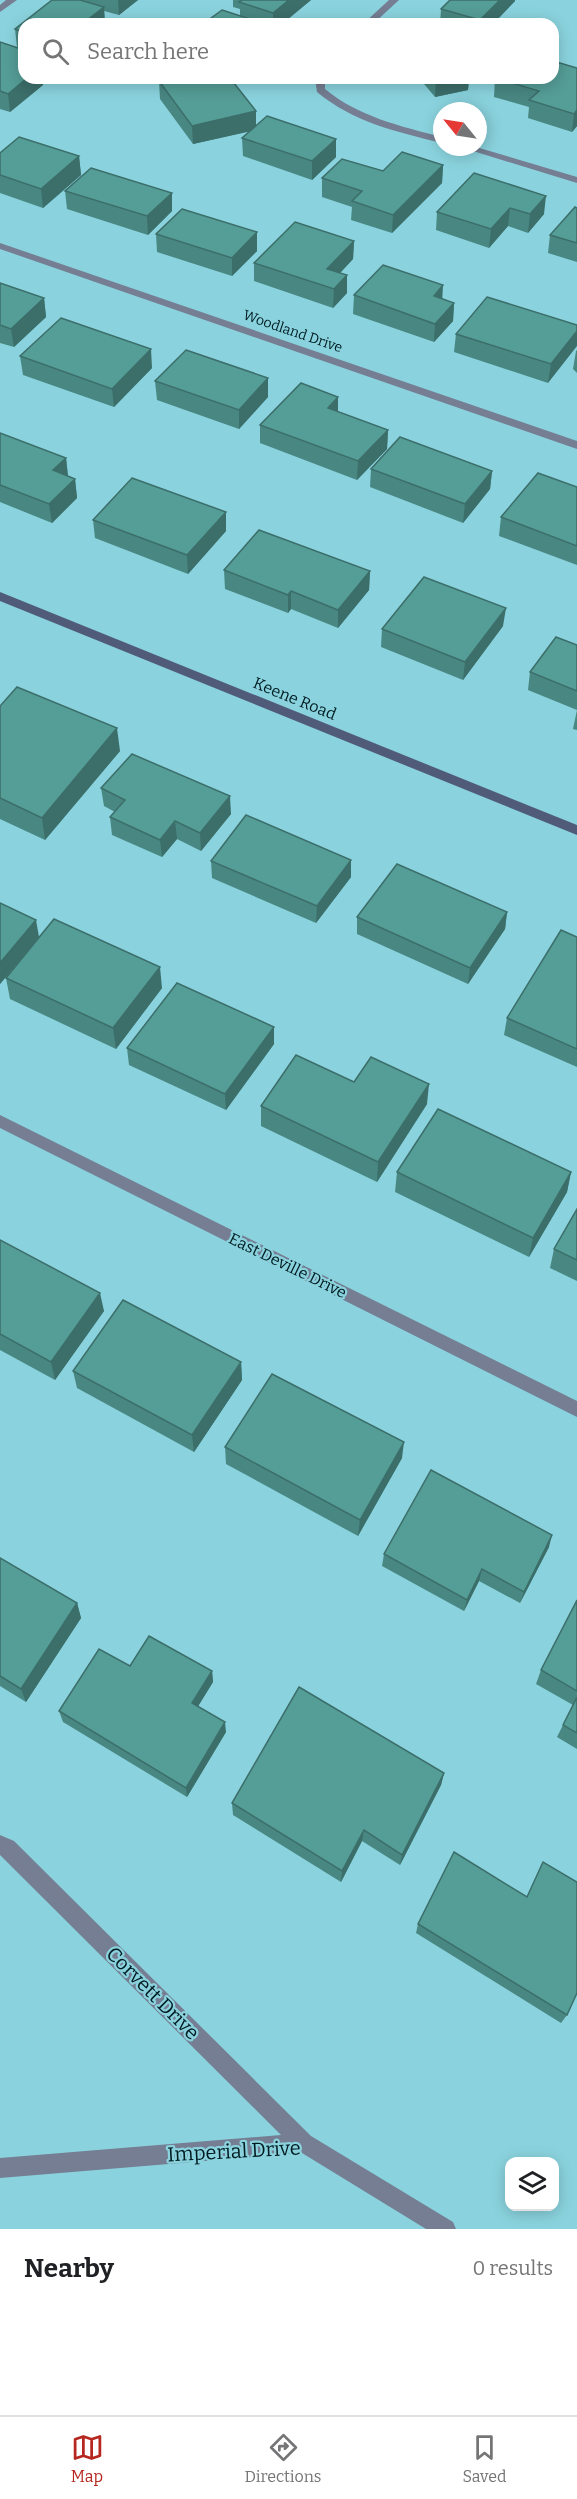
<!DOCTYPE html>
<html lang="en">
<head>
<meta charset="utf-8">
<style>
  :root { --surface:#fff; --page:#f6f6f6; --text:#202124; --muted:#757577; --line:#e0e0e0; --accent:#b62720 }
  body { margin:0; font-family:Bitter,serif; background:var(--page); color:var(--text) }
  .controls { position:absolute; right:18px; bottom:18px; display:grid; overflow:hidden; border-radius:12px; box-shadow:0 3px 15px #0003 }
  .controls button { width:54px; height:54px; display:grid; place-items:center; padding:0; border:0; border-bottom:2px solid var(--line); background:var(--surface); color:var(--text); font:30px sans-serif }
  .compass { position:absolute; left:433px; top:102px; width:54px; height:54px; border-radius:50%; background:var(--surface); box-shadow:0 3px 15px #0003; rotate:300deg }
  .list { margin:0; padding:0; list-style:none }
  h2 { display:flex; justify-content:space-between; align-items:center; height:78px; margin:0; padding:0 24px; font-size:26px }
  h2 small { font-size:20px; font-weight:400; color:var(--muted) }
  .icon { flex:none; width:33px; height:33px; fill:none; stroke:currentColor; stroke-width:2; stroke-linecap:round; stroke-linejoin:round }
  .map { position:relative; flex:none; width:577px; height:2229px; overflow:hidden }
  .search { position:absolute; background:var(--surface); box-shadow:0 3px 15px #0003; left:18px; right:18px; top:18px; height:66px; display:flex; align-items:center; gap:15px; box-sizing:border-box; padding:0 21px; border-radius:18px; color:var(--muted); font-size:22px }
  .sheet { height:186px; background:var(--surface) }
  nav { display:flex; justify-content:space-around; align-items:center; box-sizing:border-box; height:84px; border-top:2px solid var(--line); background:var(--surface); font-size:16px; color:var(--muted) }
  nav a { display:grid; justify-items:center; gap:3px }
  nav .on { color:var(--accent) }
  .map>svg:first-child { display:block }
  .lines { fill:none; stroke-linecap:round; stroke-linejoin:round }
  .minor { fill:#757e92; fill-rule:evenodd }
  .secondary { fill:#505b79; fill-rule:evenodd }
  .wall { fill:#498782 }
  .shaded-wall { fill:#3c6e6a }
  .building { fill:#559d97; stroke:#3c6e6a; stroke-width:1.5 }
  .labels { text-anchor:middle; stroke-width:4.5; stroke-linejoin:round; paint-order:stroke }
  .far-street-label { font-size:14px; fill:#001c21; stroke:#8ad3de }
  .street-label { font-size:16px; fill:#001c21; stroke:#8ad3de }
  .near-street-label { font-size:20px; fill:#001c21; stroke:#8ad3de }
</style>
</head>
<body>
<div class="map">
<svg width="577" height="2229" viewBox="0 0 577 2229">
  <rect width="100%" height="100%" fill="#8ad3de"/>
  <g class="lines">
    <g class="minor">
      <path d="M6,0H17L0,12V5Z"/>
      <path d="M389,0H399L373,24H363Z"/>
      <path d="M315,78H325V89C359,117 400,126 442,137V143C397,132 353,122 317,92Z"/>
      <path d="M460,147H476L577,177V183Z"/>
      <path d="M0,243L577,441V449L0,249Z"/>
      <path d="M0,1115L577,1401V1417L0,1128Z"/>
      <path d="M0,1835L14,1841L311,2136L453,2222L456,2229H426L302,2153L0,2178V2158L281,2135L0,1855Z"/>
    </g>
    <path class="secondary" d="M0,592L577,825V835L0,601Z"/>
  </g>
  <g class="wall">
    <path d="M52,0H138L119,15L104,11L105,24H24V49L17,47L15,29Z"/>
    <path d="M233,0H311L282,24H203L240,16V9L233,7Z"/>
    <path d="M450,0H515V1L493,24H440L441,9Z"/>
    <path d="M0,42L43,85L10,112L0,109Z"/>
    <path d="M577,68V126L572,132L528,118L529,107L494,97L495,78Z"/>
    <path d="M419,78H473L469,79L468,90L435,97Z"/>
    <path d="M159,81L256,126L336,157L312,180L243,156L242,138L250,131L193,144L160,99Z"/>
    <path d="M0,153L79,156L81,175L43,208L0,193Z"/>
    <path d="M443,165L442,183L392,233L351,220L352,207L322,197V178Z"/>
    <path d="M474,173L544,214L528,233L508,226L489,248L436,230L437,212Z"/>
    <path d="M65,191L172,193V211L148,235L67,209Z"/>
    <path d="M577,208V262L548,253L550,235Z"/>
    <path d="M156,234L257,251L232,276L157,252Z"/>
    <path d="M354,241L353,259L340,273L347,293L333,308L254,281V263Z"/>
    <path d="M0,283L44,298L46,317L14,347L0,343Z"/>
    <path d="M354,295L442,298L454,303L453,321L434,342L353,314Z"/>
    <path d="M577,325L548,383L454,352L456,334Z"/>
    <path d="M577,350V373L573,369L576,351Z"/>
    <path d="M20,356L152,368L114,407L23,375Z"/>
    <path d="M155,381L268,397L239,429L157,400Z"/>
    <path d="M338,397V412L388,430L387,449L357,480L260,443V425Z"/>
    <path d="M0,433L66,458L68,476L75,479L77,498L52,523L0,502Z"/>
    <path d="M371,469L492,471L490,489L463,523L370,487Z"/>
    <path d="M577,487V565L499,536L501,517Z"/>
    <path d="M226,512V531L188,574L95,538L93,520Z"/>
    <path d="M224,570L370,571L369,590L338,628L291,609L288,613L225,589Z"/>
    <path d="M503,626L463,680L381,647L382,629Z"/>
    <path d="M577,645V710L528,690L530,672Z"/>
    <path d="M0,706L120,751L45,840L0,819Z"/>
    <path d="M577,710V730L573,729Z"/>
    <path d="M101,788L231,814L201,851L177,839L162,857L112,835L110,817L115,812L104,806Z"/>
    <path d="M211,861L351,877L316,923L212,878Z"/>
    <path d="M0,903L39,937L162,988L116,1049L10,999L6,978L33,945L0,984Z"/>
    <path d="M507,912L505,929L468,984L357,934V917Z"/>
    <path d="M577,937V1067L504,1035L507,1018Z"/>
    <path d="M274,1027V1044L226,1110L129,1065L127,1048Z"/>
    <path d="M354,1082L427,1104L377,1182L261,1126V1106Z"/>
    <path d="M397,1172H571L567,1192L529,1257L395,1192Z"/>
    <path d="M577,1209V1281L550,1268L554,1249Z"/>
    <path d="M0,1240L104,1311L55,1380L0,1350Z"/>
    <path d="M241,1362L242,1380L194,1452L77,1388L73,1371Z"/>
    <path d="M225,1447L402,1458L358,1536L226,1464Z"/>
    <path d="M549,1547L520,1603L479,1581L464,1611L382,1566L384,1554Z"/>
    <path d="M0,1558L77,1603L81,1618L26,1702L0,1686Z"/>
    <path d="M577,1600V1749L557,1737L573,1705L536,1684L541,1670Z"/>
    <path d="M130,1666L212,1671L213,1682L198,1706L226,1732L187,1797L63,1722L59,1711Z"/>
    <path d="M444,1773L441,1785L400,1865L362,1841L341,1882L233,1815L232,1803Z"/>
    <path d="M527,1897L567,2015L561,2023L416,1933L418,1924Z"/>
  </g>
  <g class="shaded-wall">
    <path d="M118,0H138L119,15Z"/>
    <path d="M289,0H311L282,24H273V13Z"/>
    <path d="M500,0H515V1L493,24H480V20Z"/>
    <path d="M104,7L105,24H82Z"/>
    <path d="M27,78H42L43,85L10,112L8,94Z"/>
    <path d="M439,78H473L469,79L468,90L435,97L436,79Z"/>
    <path d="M577,110V126L572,132L574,114Z"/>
    <path d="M256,111V130L193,144L192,126Z"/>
    <path d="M336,139V157L312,180V161Z"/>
    <path d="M79,156L81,175L43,208L41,189Z"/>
    <path d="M443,165L442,183L392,233L393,215Z"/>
    <path d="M172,193V211L148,235L147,216Z"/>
    <path d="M546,196L544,214L528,233L530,214Z"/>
    <path d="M510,208L508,226L489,248L491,229Z"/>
    <path d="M257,232V251L232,276V258Z"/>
    <path d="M354,241L353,259L327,287V269Z"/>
    <path d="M347,275V293L333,308L334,289Z"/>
    <path d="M443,285L442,304L434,296Z"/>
    <path d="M44,298L46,317L14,347L11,329Z"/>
    <path d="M454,303L453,321L434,342L435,324Z"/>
    <path d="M577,331V346L548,383L551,364Z"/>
    <path d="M151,349L152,368L114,407L112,389Z"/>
    <path d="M268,378V397L239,429V410Z"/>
    <path d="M338,397V416L328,408Z"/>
    <path d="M388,430L387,449L357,480L358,461Z"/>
    <path d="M66,458L68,477L53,470Z"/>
    <path d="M492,471L490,489L463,523L465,504Z"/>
    <path d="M75,479L77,498L52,523L49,504Z"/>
    <path d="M226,512V531L188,574L187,555Z"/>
    <path d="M370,571L369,590L338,628V610Z"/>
    <path d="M291,591V609L288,613V595Z"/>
    <path d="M506,608L503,626L463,680L465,662Z"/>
    <path d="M117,728L120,751L45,840L42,818Z"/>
    <path d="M230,796L231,814L201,851L200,833Z"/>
    <path d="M175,821L177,839L162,857L160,840Z"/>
    <path d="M351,860V877L316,923L317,906Z"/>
    <path d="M507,912L505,929L468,984L470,968Z"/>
    <path d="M36,920L39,937L0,984V963Z"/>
    <path d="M160,967L162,988L116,1049L113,1028Z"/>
    <path d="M274,1027V1044L226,1110L225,1094Z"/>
    <path d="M429,1084L427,1104L377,1182L378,1162Z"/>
    <path d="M571,1172L567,1192L529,1257L533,1238Z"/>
    <path d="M100,1293L104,1311L55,1380L51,1362Z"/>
    <path d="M241,1362L242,1380L194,1452L192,1435Z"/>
    <path d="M404,1442L402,1458L358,1536L360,1520Z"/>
    <path d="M552,1535L549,1547L520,1603L524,1592Z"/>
    <path d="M482,1569L479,1581L464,1611L467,1600Z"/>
    <path d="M77,1603L81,1618L26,1702L21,1689Z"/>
    <path d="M212,1671L213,1682L194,1713L192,1703Z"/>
    <path d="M225,1722L226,1732L187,1797L186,1788Z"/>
    <path d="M444,1773L441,1785L400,1865L402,1855Z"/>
    <path d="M364,1830L362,1841L341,1882L342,1871Z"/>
  </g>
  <g class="building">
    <path d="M52,0H80L104,7L82,24H24V32L15,29Z"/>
    <path d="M242,0H289L273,13L239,2Z"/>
    <path d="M450,0H500L480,20L441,9Z"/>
    <path d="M222,10L265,24H203Z"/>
    <path d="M0,42L24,50V59L22,61H24V78H27L8,94L0,91Z"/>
    <path d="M553,61L577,68V110L574,114L529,100L539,91L495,78H553Z"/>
    <path d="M172,78H230L256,111L192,126L159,81Z"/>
    <path d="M267,116L336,139L312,161L242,138Z"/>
    <path d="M19,137L79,156L41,189L0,175V153Z"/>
    <path d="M402,152L443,165L393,215L352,201L362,191L322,178L342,159L383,171Z"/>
    <path d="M91,168L172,193L147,216L65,191Z"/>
    <path d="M474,173L546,196L530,214L510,208L491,229L437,212Z"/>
    <path d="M575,207L577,208V243L550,235Z"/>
    <path d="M182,209L257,232L232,258L156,234Z"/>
    <path d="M295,222L354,241L327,269L347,275L334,289L254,263Z"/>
    <path d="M383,265L443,285L434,296L454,303L435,324L354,295Z"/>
    <path d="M0,283L44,298L11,329L0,325Z"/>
    <path d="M487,297L577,325V331L551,364L456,334Z"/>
    <path d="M61,318L151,349L112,389L20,356Z"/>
    <path d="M186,350L268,378L239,410L155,381Z"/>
    <path d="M301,383L338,397L328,408L388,430L358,461L260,425Z"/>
    <path d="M0,433L66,458L53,470L75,479L49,504L0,485Z"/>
    <path d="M400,437L492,471L465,504L371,469Z"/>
    <path d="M538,473L577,487V546L501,517Z"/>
    <path d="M132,478L226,512L187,555L93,520Z"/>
    <path d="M259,530L370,571L338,610L291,591L288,595L224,570Z"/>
    <path d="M424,577L506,608L465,662L382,629Z"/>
    <path d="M556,637L577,645V691L530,672Z"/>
    <path d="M17,687L117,728L42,818L0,798V706Z"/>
    <path d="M132,754L230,796L200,833L175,821L160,840L110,817L125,800L101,788Z"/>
    <path d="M246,815L351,860L317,906L211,861Z"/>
    <path d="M397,864L507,912L470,968L357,917Z"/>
    <path d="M0,903L36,920L0,963Z"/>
    <path d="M54,919L160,967L113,1028L6,978Z"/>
    <path d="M561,930L577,937V1049L507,1018Z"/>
    <path d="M177,983L274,1027L225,1094L127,1048Z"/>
    <path d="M296,1055L354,1082L371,1057L429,1084L378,1162L261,1106Z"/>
    <path d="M438,1109L571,1172L533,1238L397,1172Z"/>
    <path d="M577,1209V1260L554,1249Z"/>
    <path d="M0,1240L100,1293L51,1362L0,1334Z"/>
    <path d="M123,1300L241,1362L192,1435L73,1371Z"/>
    <path d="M272,1374L404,1442L360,1520L225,1447Z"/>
    <path d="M431,1470L552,1535L524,1592L482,1569L467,1600L384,1554Z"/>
    <path d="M0,1558L77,1603L21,1689L0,1676Z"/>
    <path d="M577,1600V1691L541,1670Z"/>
    <path d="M149,1636L212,1671L192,1703L225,1722L186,1788L59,1711L99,1649L130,1666Z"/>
    <path d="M299,1687L444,1773L402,1855L364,1830L342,1871L232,1803Z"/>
    <path d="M577,1697V1733L563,1725Z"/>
    <path d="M454,1852L527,1897L543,1862L577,1882V1993L567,2015L418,1924Z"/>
  </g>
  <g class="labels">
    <g class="far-street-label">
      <text transform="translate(293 331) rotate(19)" y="5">Woodland Drive</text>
    </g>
    <g class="street-label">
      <text transform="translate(295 698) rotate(22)" y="6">Keene Road</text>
      <text transform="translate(288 1265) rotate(26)" y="6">East Deville Drive</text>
    </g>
    <g class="near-street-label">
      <text transform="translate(153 1993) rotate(45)" y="7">Corvett Drive</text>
      <text transform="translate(234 2151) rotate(-3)" y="7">Imperial Drive</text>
    </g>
  </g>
</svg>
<div class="controls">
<button><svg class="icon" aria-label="layers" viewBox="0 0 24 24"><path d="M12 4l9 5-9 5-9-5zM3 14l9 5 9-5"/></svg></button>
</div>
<svg class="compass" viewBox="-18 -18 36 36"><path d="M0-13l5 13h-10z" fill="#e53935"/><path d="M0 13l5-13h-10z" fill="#757577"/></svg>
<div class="search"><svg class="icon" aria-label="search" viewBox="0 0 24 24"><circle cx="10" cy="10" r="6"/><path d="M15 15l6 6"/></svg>Search here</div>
</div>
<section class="sheet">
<h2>Nearby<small>0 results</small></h2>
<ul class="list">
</ul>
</section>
<nav>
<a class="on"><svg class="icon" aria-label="map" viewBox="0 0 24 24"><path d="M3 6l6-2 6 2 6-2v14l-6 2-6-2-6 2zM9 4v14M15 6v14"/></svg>Map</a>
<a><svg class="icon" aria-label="directions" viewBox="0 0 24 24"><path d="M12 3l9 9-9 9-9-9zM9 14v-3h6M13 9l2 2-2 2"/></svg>Directions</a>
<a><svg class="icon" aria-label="saved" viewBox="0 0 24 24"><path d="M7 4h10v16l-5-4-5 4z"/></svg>Saved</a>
</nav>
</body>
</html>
